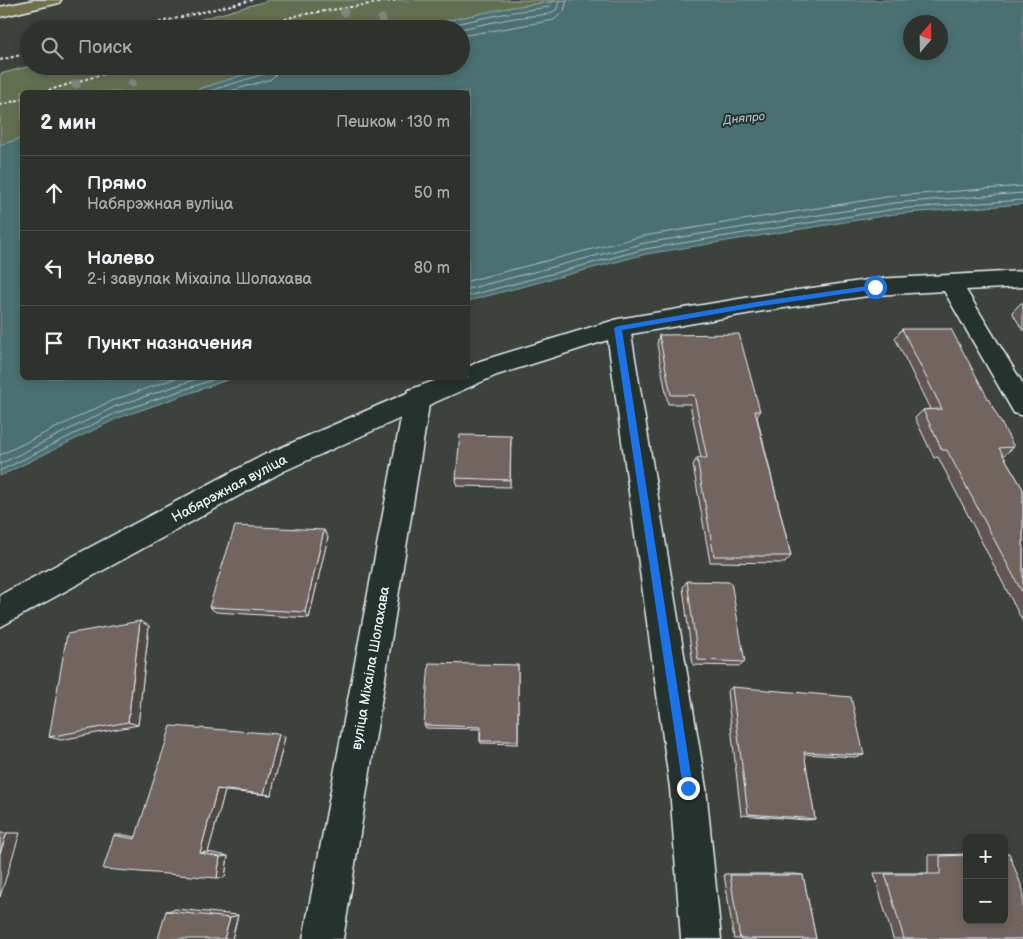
<!DOCTYPE html>
<html lang="ru">
<head>
<meta charset="utf-8">
<style>
  :root { --surface:#2e322d; --page:#3a3e39; --text:#f1f3f6; --muted:#a7aaaa; --line:#494d49 }
  body { margin:0; font-family:"Balsamiq Sans",sans-serif; background:var(--page); color:var(--text) }
  .controls { position:absolute; right:15px; bottom:15px; display:grid; overflow:hidden; border-radius:8px; box-shadow:0 2px 8px #0003 }
  .controls button { width:45px; height:45px; display:grid; place-items:center; padding:0; border:0; border-bottom:1px solid var(--line); background:var(--surface); color:var(--text); font:25px sans-serif }
  .compass { position:absolute; left:903px; top:15px; width:45px; height:45px; border-radius:50%; background:var(--surface); box-shadow:0 2px 8px #0003; rotate:20deg }
  .stop { position:absolute; width:15px; height:15px; margin:-11px; border:4px solid #1a73e8; border-radius:50%; background:#fff }
  .stop.end { background:#1a73e8; border-color:#fff; box-shadow:0 1px 5px #0008 }
  .list { margin:0; padding:0; list-style:none }
  h2 { display:flex; justify-content:space-between; align-items:center; height:65px; margin:0; padding:0 20px; font-size:21px }
  h2 small { font-size:16px; font-weight:400; color:var(--muted) }
  .list li { display:grid; grid-template-columns:32px 1fr auto; gap:15px; align-items:center; box-sizing:border-box; height:75px; padding:0 20px; border-top:1px solid var(--line) }
  .list b { display:block; font-size:19px; white-space:nowrap }
  .list p { margin:0; font-size:16px; white-space:nowrap; color:var(--muted) }
  .list em { font-size:16px; font-style:normal; color:var(--muted) }
  .icon { flex:none; width:28px; height:28px; fill:none; stroke:currentColor; stroke-width:2; stroke-linecap:round; stroke-linejoin:round }
  .map { position:relative; flex:none; width:1023px; height:939px; overflow:hidden }
  .search { position:absolute; background:var(--surface); box-shadow:0 2px 8px #0003; left:20px; top:20px; width:450px; height:55px; display:flex; align-items:center; gap:12px; box-sizing:border-box; padding:0 18px; border-radius:28px; color:var(--muted); font-size:19px }
  .panel { position:absolute; background:var(--surface); box-shadow:0 2px 8px #0003; left:20px; top:90px; width:450px; height:290px; border-radius:8px }
  .map>svg:first-child { display:block }
  .green { fill:#626f51; stroke:#a5b0a4 }
  .water { fill:#4c6f72; stroke:#8aa3a8; fill-rule:evenodd }
  .lines { fill:none; stroke-linecap:round; stroke-linejoin:round }
  .shore { stroke:#aabdc2; stroke-width:1 }
  .minor-casing { stroke:#e8f1f8; stroke-width:3 }
  .primary-casing { stroke:#e8f1f8; stroke-width:3 }
  .path { stroke:#e8f1f8; stroke-width:2; stroke-dasharray:3 2.5; stroke-linecap:butt }
  .minor { fill:#26332d; fill-rule:evenodd }
  .primary { fill:#726f4a; fill-rule:evenodd }
  .tree { fill:#7d867f }
  .wall { fill:#625752; stroke:#e8f1f8 }
  .shaded-wall { fill:#504742; stroke:#e8f1f8 }
  .building { fill:#72655f; stroke:#e8f1f8 }
  .route { fill:#1a73e8 }
  .labels { text-anchor:middle; stroke-width:4; stroke-linejoin:round; paint-order:stroke }
  .far-water-label { font-size:12px; font-style:italic; fill:#aabdc2; stroke:#26332d }
  .street-label { font-size:14px; fill:#e8f1f8; stroke:#26332d }
</style>
</head>
<body>
<div class="map">
<svg width="1023" height="939" viewBox="0 0 1023 939">
  <rect width="100%" height="100%" fill="#3d423c"/>
  <filter id="ink" filterUnits="userSpaceOnUse"><feTurbulence type="fractalNoise" baseFrequency=".02" numOctaves="2"/><feDisplacementMap in="SourceGraphic" scale="10" xChannelSelector="R" yChannelSelector="G"/><feConvolveMatrix kernelMatrix="1 2 1 2 8 2 1 2 1" color-interpolation-filters="sRGB"/></filter>
  <g filter="url(#ink)">
    <g class="green">
      <path d="M270,0H567L512,7L407,29H166Z"/>
      <path d="M30,66H273L189,92H22V138L0,145V74Z"/>
    </g>
    <g class="water">
      <path d="M567,0H1023V204L895,214L646,254L468,301V92H189L273,66H461V29H407L512,7ZM910,22H940V52H910Z"/>
      <path d="M22,138V378H233L118,418L0,476V145Z"/>
    </g>
    <g class="lines">
      <g class="shore">
        <path d="M430,29L513,12L549,7L553,0"/>
        <path d="M460,29L514,18L549,14L557,9L559,0"/>
        <path d="M461,36L554,20L564,11L567,0"/>
        <path d="M206,92L267,73L271,66"/>
        <path d="M227,92L271,79L276,74L278,66"/>
        <path d="M468,281L643,236L893,196L1023,186"/>
        <path d="M468,289L645,243L894,203L1023,193"/>
        <path d="M468,296L645,249L895,209L1023,200"/>
        <path d="M0,455L111,401L176,378"/>
        <path d="M0,464L114,407L199,378"/>
        <path d="M0,471L116,413L218,378"/>
      </g>
      <g class="minor-casing">
        <path id="minor" d="M1023,271V287L966,290L1023,384V416L1014,413L944,291L875,295L763,311L631,334L706,788L721,939H681L670,788L608,340L497,375L429,405L343,939H303L401,418L284,471L0,627V595L264,455L407,393L409,390L442,378H468V367L480,361L618,319L763,295L875,279Z"/>
      </g>
      <g class="primary-casing">
        <path id="primary" d="M34,0H61L59,3L0,17V7Z"/>
      </g>
      <g class="path">
        <path d="M132,29L252,0"/>
        <path d="M253,29L299,15L397,0"/>
        <path d="M0,60L29,53"/>
        <path d="M43,92L130,66"/>
        <path d="M0,105L22,99"/>
      </g>
      <use href="#minor" class="minor"/>
      <use href="#primary" class="primary"/>
    </g>
    <g class="tree">
      <circle cx="344" cy="12" r="4.5"/>
      <circle cx="382" cy="19" r="4.5"/>
      <circle cx="132" cy="83" r="4.5"/>
      <circle cx="76" cy="84" r="5"/>
    </g>
    <g class="wall">
      <path d="M1021,303H1023V331L1012,312Z"/>
      <path d="M902,329L1014,447L1004,455H1003L1023,489V622L938,457L934,458L915,418L923,410L930,409L895,338Z"/>
      <path d="M659,335L760,411L757,417L791,556L785,563L710,562L693,465L697,458H701L690,404H668L657,344Z"/>
      <path d="M511,436L510,487L457,486L456,478Z"/>
      <path d="M328,537L309,618L216,612L209,607Z"/>
      <path d="M687,581L745,662L740,666L693,665L683,587Z"/>
      <path d="M149,626L138,725L61,740L49,737Z"/>
      <path d="M518,665V744L481,743L480,741V729L426,728L424,725Z"/>
      <path d="M732,687L864,755L855,757L804,754L815,819L807,820L741,815L727,691Z"/>
      <path d="M279,734L285,737L271,795L225,791L208,852L228,856L225,877L114,835H125L135,837Z"/>
      <path d="M967,854V920L1023,939H893L874,873H928V855Z"/>
      <path d="M724,874H795L803,875L816,939H734Z"/>
      <path d="M176,909L238,915L232,939L166,911Z"/>
    </g>
    <g class="shaded-wall">
      <path d="M324,530L328,537L309,618L305,612Z"/>
      <path d="M140,621L149,626L138,725L128,722Z"/>
      <path d="M279,734L285,737L271,795L264,794Z"/>
      <path d="M217,789L225,791L208,852L200,853Z"/>
      <path d="M7,833H20L0,897V853Z"/>
      <path d="M228,856L225,877L217,878L220,857Z"/>
      <path d="M238,915L232,939H224L230,918Z"/>
    </g>
    <g class="building">
      <path d="M902,329H951L1014,447L999,448L1023,489V594L947,450H942L923,410L942,409Z"/>
      <path d="M739,334L760,411H755L791,556H714L697,458H707L694,395H671L659,335Z"/>
      <path d="M460,435L511,436L510,480L456,478Z"/>
      <path d="M235,526L324,530L305,612L209,607Z"/>
      <path d="M687,581L731,582L745,662L698,660Z"/>
      <path d="M140,621L128,722L49,737L67,634Z"/>
      <path d="M429,663L518,665V741H480L481,727L424,725Z"/>
      <path d="M732,687L851,697L864,755L804,752L815,819L748,814Z"/>
      <path d="M171,726L279,734L264,794L217,789L200,853L220,857L217,878L103,869L114,835L135,839Z"/>
      <path d="M0,833H7L0,853Z"/>
      <path d="M1004,853H1009L1023,890V939H904L885,874H940V856L967,855V920H1004Z"/>
      <path d="M730,875H803L816,939H740Z"/>
      <path d="M166,911L230,918L224,939H158Z"/>
    </g>
  </g>
  <path class="route" d="M875,285L877,286V289L762,306L622,330L693,788L692,792L688,794L684,792L683,788L614,328L618,326L762,301Z"/>
  <g class="labels">
    <g class="far-water-label">
      <text transform="translate(744 118) rotate(-6)" y="4">Дняпро</text>
    </g>
    <g class="street-label">
      <text transform="translate(229 488) rotate(-28)" y="5">Набярэжная вуліца</text>
      <text transform="translate(370 668) rotate(-80)" y="5">вуліца Міхаіла Шолахава</text>
    </g>
  </g>
</svg>
<div class="controls">
<button>+</button>
<button>−</button>
</div>
<svg class="compass" viewBox="-18 -18 36 36"><path d="M0-13l5 13h-10z" fill="#e53935"/><path d="M0 13l5-13h-10z" fill="#a7aaaa"/></svg>
<div class="stop" style="left:875px;top:287px"></div>
<div class="stop end" style="left:688px;top:788px"></div>
<div class="search"><svg class="icon" aria-label="search" viewBox="0 0 24 24"><circle cx="10" cy="10" r="6"/><path d="M15 15l6 6"/></svg>Поиск</div>
<section class="panel">
<h2>2 мин<small>Пешком · 130 m</small></h2>
<ul class="list">
<li><svg class="icon" aria-label="ahead" viewBox="0 0 24 24"><path d="M12 20V5M6 11l6-6 6 6"/></svg><div><b>Прямо</b><p>Набярэжная вуліца</p></div><em>50 m</em></li>
<li><svg class="icon" aria-label="left" viewBox="0 0 24 24"><path d="M17 20v-9H6M10 6l-5 5 5 5"/></svg><div><b>Налево</b><p>2-і завулак Міхаіла Шолахава</p></div><em>80 m</em></li>
<li><svg class="icon" aria-label="arrive" viewBox="0 0 24 24"><path d="M6 21V4h12l-3 4 3 4H6"/></svg><div><b>Пункт назначения</b></div></li>
</ul>
</section>
</div>
</body>
</html>
